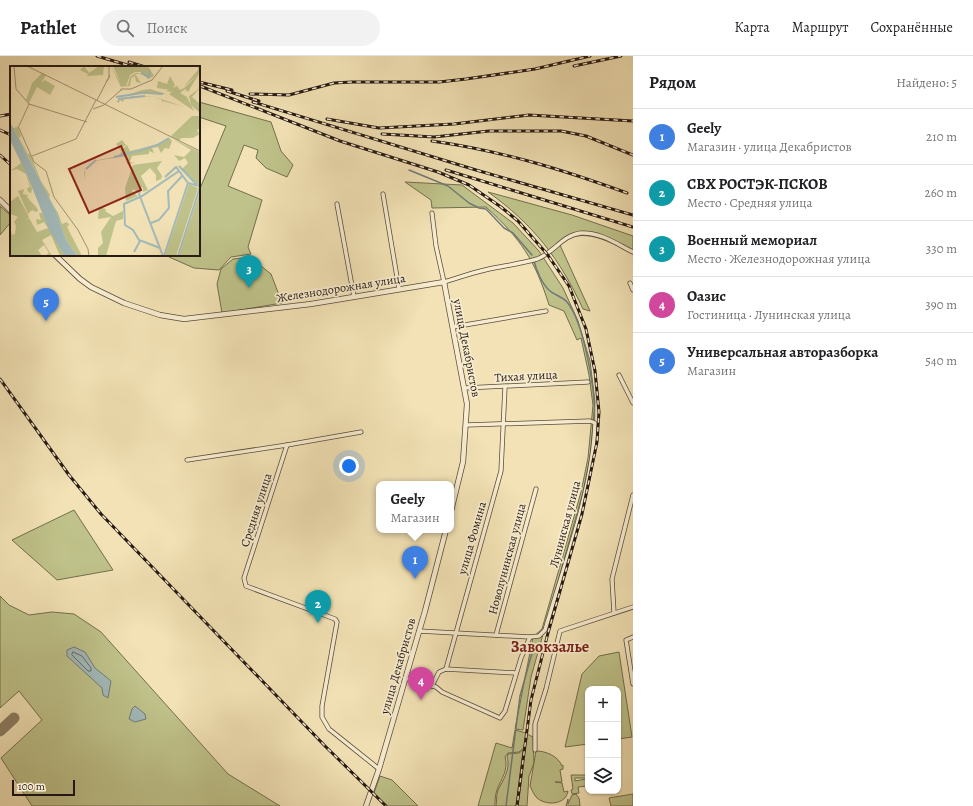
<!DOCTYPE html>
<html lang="ru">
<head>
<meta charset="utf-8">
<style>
  :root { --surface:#fff; --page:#f2f2f2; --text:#202124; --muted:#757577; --line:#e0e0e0; --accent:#8f2418 }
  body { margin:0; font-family:Alegreya,serif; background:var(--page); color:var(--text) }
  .controls { position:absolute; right:12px; bottom:12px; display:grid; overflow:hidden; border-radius:8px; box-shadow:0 1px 3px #0004 }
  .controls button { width:36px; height:36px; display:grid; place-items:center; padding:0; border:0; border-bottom:1px solid var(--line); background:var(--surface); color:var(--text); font:20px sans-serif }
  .scale { position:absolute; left:12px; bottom:10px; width:63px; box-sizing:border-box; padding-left:4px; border:2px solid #261913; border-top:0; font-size:11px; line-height:14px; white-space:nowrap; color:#261913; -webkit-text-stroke:3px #f7eccf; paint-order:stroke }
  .you { position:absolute; left:349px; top:410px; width:14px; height:14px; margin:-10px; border:3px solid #fff; border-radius:50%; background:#1a73e8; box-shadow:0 0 0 6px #1a73e833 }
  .badge { display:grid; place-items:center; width:26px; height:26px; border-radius:50%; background:var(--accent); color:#fff; font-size:13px; font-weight:700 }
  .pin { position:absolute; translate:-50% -33px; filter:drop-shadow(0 1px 2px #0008) }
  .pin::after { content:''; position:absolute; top:21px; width:14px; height:12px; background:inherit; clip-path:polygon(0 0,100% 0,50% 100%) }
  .popup { position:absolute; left:376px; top:425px; width:78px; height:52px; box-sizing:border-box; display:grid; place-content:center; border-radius:8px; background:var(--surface); filter:drop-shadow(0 1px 3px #0005); font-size:13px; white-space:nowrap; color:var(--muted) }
  .popup b { font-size:15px; color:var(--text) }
  .popup::after { content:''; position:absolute; left:50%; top:100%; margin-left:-8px; border:8px solid transparent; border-top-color:var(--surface) }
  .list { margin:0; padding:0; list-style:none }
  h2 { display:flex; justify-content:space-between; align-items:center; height:52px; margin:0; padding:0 16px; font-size:17px }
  h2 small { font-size:13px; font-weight:400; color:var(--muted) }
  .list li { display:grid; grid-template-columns:26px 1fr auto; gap:12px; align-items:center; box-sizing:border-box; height:56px; padding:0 16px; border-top:1px solid var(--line) }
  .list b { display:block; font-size:15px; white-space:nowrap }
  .list p { margin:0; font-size:13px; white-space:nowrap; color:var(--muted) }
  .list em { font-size:13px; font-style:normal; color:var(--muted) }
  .icon { flex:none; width:22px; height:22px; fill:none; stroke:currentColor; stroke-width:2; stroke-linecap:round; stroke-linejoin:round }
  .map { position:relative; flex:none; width:633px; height:750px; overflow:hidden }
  header { display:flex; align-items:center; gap:24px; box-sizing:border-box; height:56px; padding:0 20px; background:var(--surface); border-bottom:1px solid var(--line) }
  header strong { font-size:19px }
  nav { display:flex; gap:22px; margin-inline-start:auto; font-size:14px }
  .search { width:280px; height:36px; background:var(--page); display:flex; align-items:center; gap:10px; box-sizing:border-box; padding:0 14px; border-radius:22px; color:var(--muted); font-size:15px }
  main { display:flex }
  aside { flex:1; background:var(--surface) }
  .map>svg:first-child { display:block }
  .green { fill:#bfc28a; stroke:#726e4e }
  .water { fill:#a2baba; stroke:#707a77 }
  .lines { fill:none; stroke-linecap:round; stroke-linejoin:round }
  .shore { stroke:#646a66; stroke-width:1 }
  .stream { stroke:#707a77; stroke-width:1.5 }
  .taxiway { stroke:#8c7e64; stroke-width:11 }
  .minor-casing { stroke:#594b3c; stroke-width:5 }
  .tertiary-casing { stroke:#594b3c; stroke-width:6 }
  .minor { stroke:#f7eccf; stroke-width:3.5 }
  .tertiary { stroke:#f7eccf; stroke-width:4.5 }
  .rail-casing { stroke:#261913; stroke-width:3 }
  .rail { stroke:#f7eccf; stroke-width:1.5; stroke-dasharray:4.5; stroke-linecap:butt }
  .labels { text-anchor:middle; stroke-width:3.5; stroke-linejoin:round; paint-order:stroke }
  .street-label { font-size:12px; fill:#261913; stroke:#f7eccf }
  .district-label { font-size:16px; font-weight:bold; fill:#7a1f14; stroke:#f7eccf }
  .inset-river { fill:none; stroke:#a2baba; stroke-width:2 }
  .inset-road { fill:none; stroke:#a09274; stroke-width:1 }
  .view { fill:#8f2418; fill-opacity:0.15; stroke:#8f2418; stroke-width:2 }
  .inset-edge { fill:none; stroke:#261913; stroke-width:2 }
</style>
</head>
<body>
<header>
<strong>Pathlet</strong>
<div class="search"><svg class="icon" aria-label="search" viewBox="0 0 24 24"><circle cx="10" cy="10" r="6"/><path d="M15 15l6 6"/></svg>Поиск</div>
<nav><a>Карта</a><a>Маршрут</a><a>Сохранённые</a></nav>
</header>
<main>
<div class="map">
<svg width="633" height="750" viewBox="0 0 633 750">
  <rect width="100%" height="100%" fill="#f2e2b5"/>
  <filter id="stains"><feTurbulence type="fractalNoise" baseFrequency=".005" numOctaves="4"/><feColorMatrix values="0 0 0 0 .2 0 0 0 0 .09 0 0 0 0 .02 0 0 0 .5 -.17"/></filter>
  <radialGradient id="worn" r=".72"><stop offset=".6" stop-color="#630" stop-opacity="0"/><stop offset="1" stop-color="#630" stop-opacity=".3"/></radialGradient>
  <g class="green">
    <path d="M199,46L271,66L281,95L293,109L287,121L266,112L256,102L258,94L244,89L228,130L262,144L248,191L251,198L231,201L219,214L194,212L169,201V199H199V135L226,70L199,61Z"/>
    <path d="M405,126L462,129L513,167L539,195L563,232L578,265L590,305L595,346L590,401L583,436L531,621L523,674L515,673L533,581L542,573L581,436L588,402L593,349L589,319L581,282L577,284L564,255L549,249C535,204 521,183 486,151L432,152L431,144Z"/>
    <path d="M488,136L572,159L633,180V198C612,187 581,168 560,189L590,255L583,253C560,203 533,168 488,136Z"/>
    <path d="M0,150L11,160V166L0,179Z"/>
    <path d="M250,201L271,218L282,247L222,257L217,228L221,213L233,203Z"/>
    <path d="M74,454L113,514L57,524L12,484Z"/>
    <path d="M0,540L9,549L29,559L52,556L74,558L101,576L228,718L280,750H32L1,702L42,664L19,635L0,652Z"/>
    <path d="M619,596L632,681L618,683V633H588V688L565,691L582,618L599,600Z"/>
    <path d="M515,674L526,677L524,692L519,696L508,697L505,701C509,714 501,723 497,734C495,739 495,745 495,750H478L496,687L512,692Z"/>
    <path d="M527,678L533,681L534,707L529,720L527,750H518Z"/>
    <path d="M523,694L516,750H496C497,745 496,739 498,734C503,724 511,713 507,701L508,698L519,697Z"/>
    <path d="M536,695C546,695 558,700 562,710L563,709V713L560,714L562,726H555L562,727L564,736L568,735C566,749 546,750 537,742C534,739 532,734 530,730Z"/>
    <path d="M571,719H585L586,722H575V725L586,723L587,730L578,731L579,737L572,738L571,734L573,733Z"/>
    <path d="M380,720L392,724L418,750H387L374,737Z"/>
    <path d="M576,738L579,742L580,750H566L568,743V748L572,739Z"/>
    <path d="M633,738V750H611L609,742Z"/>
  </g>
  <g class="water">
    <path d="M74,591L85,596L95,612L111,625L108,642L103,639L102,632L67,600V594Z"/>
    <path d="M135,650L145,658L146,663L135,666L129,663L132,653Z"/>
  </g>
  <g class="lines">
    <path class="shore" d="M73,596L82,600L91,612V615H88L72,599Z"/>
    <g class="stream">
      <path d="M409,114L448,130L469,147L479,152L486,153L504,172L513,177L532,199"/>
      <path d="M534,205C536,213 542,228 549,234C554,239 563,241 567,246C584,266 597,340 594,367"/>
      <path d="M506,750L520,640L532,597"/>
    </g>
    <path class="taxiway" d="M0,675L14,662"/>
    <g class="minor-casing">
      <g id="minor">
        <path d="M383,138L399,233"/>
        <path d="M337,148L354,241"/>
        <path d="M432,157L436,190L444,226C458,222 471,217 485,214C502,210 520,208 537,203C554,197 562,179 581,177C600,176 617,188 633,196"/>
        <path d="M630,227L633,234"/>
        <path d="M453,271L546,255"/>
        <path d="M619,319L633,347"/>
        <path d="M465,332L588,326"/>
        <path d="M287,389L361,376"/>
        <path d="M187,404L287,389L244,522L246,530L335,563L337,566L322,650V661L329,673L379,713"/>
        <path d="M614,557L612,523L633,439"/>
        <path d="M419,575L530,581L539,580L545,574C564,509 593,433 595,367L590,365L467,369"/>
        <path d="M496,579L536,433"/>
        <path d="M633,581L626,584L633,628"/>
        <path d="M446,613L501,415L505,331"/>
        <path d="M405,622L436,631L442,636L500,662L505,655L521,602L530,581"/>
        <path d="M432,630L439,616L446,613L516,617"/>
        <path d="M535,694V668L546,633L560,575L633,551"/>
      </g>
    </g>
    <g class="tertiary-casing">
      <g id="tertiary">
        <path d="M0,144L11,155"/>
        <path d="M55,199L80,223L91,231L124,247L160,259L184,263L311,248L444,226L467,348L463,406L451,455"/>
        <path d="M366,750L379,713L425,555L446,474"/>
      </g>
    </g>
    <use href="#minor" class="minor"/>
    <use href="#tertiary" class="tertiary"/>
    <g class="rail-casing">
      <g id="rail">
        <path d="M97,0L134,11"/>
        <path d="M129,6L145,11"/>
        <path d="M574,10L621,0"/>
        <path d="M199,26L232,34"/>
        <path d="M200,30L340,85L438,116L469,129L501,151L518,165L547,198L569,230L586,273L595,315L599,356L597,386L582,458L548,577L531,644L517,750"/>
        <path d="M227,35L259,45"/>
        <path d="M250,38L289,39L334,27L352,26H439L466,23L535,13L590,0"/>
        <path d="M253,46L476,114L633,159"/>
        <path d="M0,60L11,58"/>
        <path d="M327,63L379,72L454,68L529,59L633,65"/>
        <path d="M0,74L11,79"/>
        <path d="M382,78L434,81L489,75H561L586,80L633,99"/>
        <path d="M432,85C502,95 561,113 627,137"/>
        <path d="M0,99L11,109"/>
        <path d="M446,114L633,171"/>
        <path d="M0,323L69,419L101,458L325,690L386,750"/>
      </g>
    </g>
    <use href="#rail" class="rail"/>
  </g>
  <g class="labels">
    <g class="street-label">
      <text transform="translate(341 232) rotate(-9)" y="4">Железнодорожная улица</text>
      <text transform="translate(467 292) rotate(79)" y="4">улица Декабристов</text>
      <text transform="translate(526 320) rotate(-3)" y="4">Тихая улица</text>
      <text transform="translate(256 454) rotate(-72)" y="4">Средняя улица</text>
      <text transform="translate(565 468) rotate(-75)" y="4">Лунинская улица</text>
      <text transform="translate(472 482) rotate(-74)" y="4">улица Фомина</text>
      <text transform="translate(507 503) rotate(-75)" y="4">Новолунинская улица</text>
      <text transform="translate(398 610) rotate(-74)" y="4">улица Декабристов</text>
    </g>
    <g class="district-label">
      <text x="550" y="596">Завокзалье</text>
    </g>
  </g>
  <g transform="translate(10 10)">
    <rect width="190" height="190" fill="#f2e2b5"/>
    <path d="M74,0L79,7L89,0H94L93,9L77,10L78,8L70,4ZM101,0L113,21L118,19L120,11L126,7L132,8H125L131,17L126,16L125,10L121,12L120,20L111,21ZM103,0H138L144,10L138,13L131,6H125L120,9L116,20H112ZM188,0H190V6L178,26L175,23L170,27L177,31L184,45L159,28L162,26L156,25L167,20L170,24L174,22L187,9L174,20L188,4ZM32,7L36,9L31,17L35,14L45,20L40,29L27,21L19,37L16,34L22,17ZM160,10L165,19L161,24L147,22L148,15L157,18ZM190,22L182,31L190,38V47L181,39L179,30ZM140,23L156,28H120L132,24ZM123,30L145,31L175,41L153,35L152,37V34L145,31H122L114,33L113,36L110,34L109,37L106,35ZM182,50H190V62L187,64L190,68L183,72H171L169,75L161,70ZM8,61L11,70L9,72L18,88H20L31,115L40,129L39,132L48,147L52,158L57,156L59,159L57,161L72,190H67L56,174L47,147L31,116L19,92L3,62ZM159,72L162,75L159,83L155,82L151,87L148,81L142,82L144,87L139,85V88L122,90L120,96L125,97L117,98V90L85,95L75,105V115L74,106L83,96L84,95L88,94L109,90L112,85H111L106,78L112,74L116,79L111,82L108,78L111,84L117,79L120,85L149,78ZM163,73L190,86L189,120L172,103L178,97L175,92L169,95L164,89L174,91L181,84ZM7,87L18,111L22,123L21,127L18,126L17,122L20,121L16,108L7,103L0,105L11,97ZM152,95L147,102L152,110L151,113L146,115V109L140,102L131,110L138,124L133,126V122L130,121L127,125L123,123L122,126L128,130L116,135L115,122L123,99ZM179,118L188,122L166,190H155ZM14,123L13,128L18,129L17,131L27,142L28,145L26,146L22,144L18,148L8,125ZM190,125V190H169ZM8,130L19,151L16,154L19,152L27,166L38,162L34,156L27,159L26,153L31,154L29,147H32L55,190H50L41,169L32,174L29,169L42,190H35L39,187L34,179L28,184L32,190H0V160L2,169L5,168L6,160L4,156L8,151L1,148L0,136ZM89,141L96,143L95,145L103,150L113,145V153L106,155L96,190H88V182L93,177L91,166L101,151L88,153Z" fill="#bfc28a"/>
    <path d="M0,56L47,147L56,174L67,190H55L39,164L18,111L0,74Z" fill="#a2baba"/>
    <path class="inset-river" d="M131,7L139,11L140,4M139,27L153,28M106,31L138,26M108,33L135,30M125,86L147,79L159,72M104,91L124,86M169,100L187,119M76,103L86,94M155,111L166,101L178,117L189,120M131,122L129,128L153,190M141,157L149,154L159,142L158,125L173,109M150,182L129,174L123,164L115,159L114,138L132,130L169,105M124,186L130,175M154,190L178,117M168,190L190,121"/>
    <path class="inset-road" d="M4,0L6,23L19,38L77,56M17,0L190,85M96,16L99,12V0M111,25V23H121L142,14L153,0M87,34L100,9M83,43L94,39L111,24M8,60L24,96L36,105L44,131L68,164L78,183L79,190M9,60L19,38M22,90L66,73L86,34"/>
    <path class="view" d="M111,80L131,124L79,147L59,103Z"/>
    <rect width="190" height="190" class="inset-edge"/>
  </g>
  <rect width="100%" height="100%" filter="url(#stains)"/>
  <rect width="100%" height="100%" fill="url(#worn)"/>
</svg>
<div class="controls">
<button>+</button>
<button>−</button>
<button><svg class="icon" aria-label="layers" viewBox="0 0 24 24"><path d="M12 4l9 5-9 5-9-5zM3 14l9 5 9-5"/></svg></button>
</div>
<div class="scale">100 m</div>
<div class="you"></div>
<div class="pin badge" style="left:415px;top:523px;background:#3f7fe0">1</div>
<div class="popup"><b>Geely</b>Магазин</div>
<div class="pin badge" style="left:318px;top:567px;background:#0f9aa8">2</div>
<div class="pin badge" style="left:249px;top:232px;background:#0f9aa8">3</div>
<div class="pin badge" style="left:421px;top:644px;background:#d1479c">4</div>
<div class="pin badge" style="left:46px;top:265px;background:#3f7fe0">5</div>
</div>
<aside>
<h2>Рядом<small>Найдено: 5</small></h2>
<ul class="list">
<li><span class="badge" style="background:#3f7fe0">1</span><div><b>Geely</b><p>Магазин · улица Декабристов</p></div><em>210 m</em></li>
<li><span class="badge" style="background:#0f9aa8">2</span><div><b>СВХ РОСТЭК-ПСКОВ</b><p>Место · Средняя улица</p></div><em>260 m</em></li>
<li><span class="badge" style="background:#0f9aa8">3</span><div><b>Военный мемориал</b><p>Место · Железнодорожная улица</p></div><em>330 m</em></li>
<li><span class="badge" style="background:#d1479c">4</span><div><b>Оазис</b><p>Гостиница · Лунинская улица</p></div><em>390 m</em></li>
<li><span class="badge" style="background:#3f7fe0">5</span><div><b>Универсальная авторазборка</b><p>Магазин</p></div><em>540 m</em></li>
</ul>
</aside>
</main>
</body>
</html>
